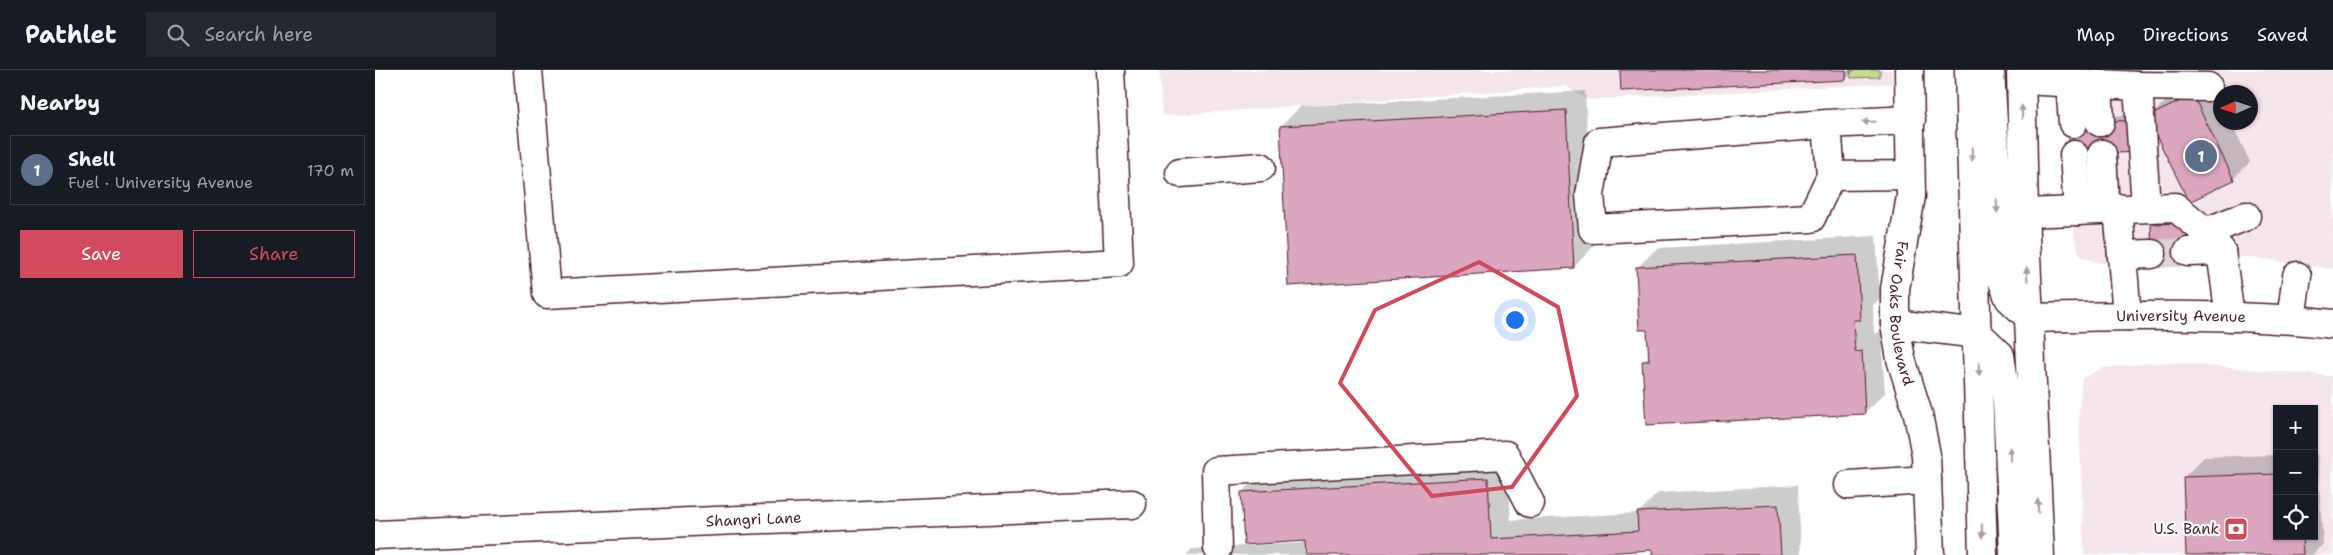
<!DOCTYPE html>
<html lang="en">
<head>
<meta charset="utf-8">
<style>
  :root { --surface:#171b24; --page:#242831; --text:#f1f3f6; --muted:#9ea1a6; --line:#363941; --accent:#d1495b }
  body { margin:0; font-family:"Shantell Sans",sans-serif; background:var(--page); color:var(--text) }
  .controls { position:absolute; right:15px; bottom:15px; display:grid; overflow:hidden; border-radius:0px; box-shadow:0 1px 4px #0004 }
  .controls button { width:45px; height:45px; display:grid; place-items:center; padding:0; border:0; border-bottom:1px solid var(--line); background:var(--surface); color:var(--text); font:25px sans-serif }
  .compass { position:absolute; left:1838px; top:15px; width:45px; height:45px; border-radius:50%; background:var(--surface); box-shadow:0 1px 4px #0004; rotate:267deg }
  .you { position:absolute; left:1139px; top:249px; width:18px; height:18px; margin:-12px; border:4px solid #fff; border-radius:50%; background:#1a73e8; box-shadow:0 0 0 8px #1a73e833 }
  .badge { display:grid; place-items:center; width:32px; height:32px; border-radius:50%; background:var(--accent); color:#fff; font-size:16px; font-weight:700 }
  .pin { position:absolute; translate:-50% -50%; border:2px solid #fff; box-shadow:0 1px 5px #0006 }
  .list { margin:0; padding:0; list-style:none }
  h2 { display:flex; justify-content:space-between; align-items:center; height:65px; margin:0; padding:0 20px; font-size:21px }
  h2 small { font-size:16px; font-weight:400; color:var(--muted) }
  .list li { display:grid; grid-template-columns:32px 1fr auto; gap:15px; align-items:center; box-sizing:border-box; height:70px; margin:0 10px 10px; padding:0 10px; border:1px solid var(--line); border-radius:0px }
  .list b { display:block; font-size:19px; white-space:nowrap }
  .list p { margin:0; font-size:16px; white-space:nowrap; color:var(--muted) }
  .list em { font-size:16px; font-style:normal; color:var(--muted) }
  .actions { display:flex; gap:10px; padding:15px 20px }
  .actions a { flex:1; padding:11px 0; border:1px solid var(--accent); border-radius:0px; text-align:center; font-size:18px; color:var(--accent) }
  .actions .main { background:var(--accent); color:#fff }
  .icon { flex:none; width:28px; height:28px; fill:none; stroke:currentColor; stroke-width:2; stroke-linecap:round; stroke-linejoin:round }
  .map { position:relative; flex:none; width:1958px; height:485px; overflow:hidden }
  header { display:flex; align-items:center; gap:30px; box-sizing:border-box; height:70px; padding:0 25px; background:var(--surface); border-bottom:1px solid var(--line) }
  header strong { font-size:24px }
  nav { display:flex; gap:28px; margin-inline-start:auto; font-size:18px }
  .search { width:350px; height:45px; background:var(--page); display:flex; align-items:center; gap:12px; box-sizing:border-box; padding:0 18px; border-radius:0px; color:var(--muted); font-size:19px }
  main { display:flex }
  aside { flex:1; background:var(--surface) }
  .map>svg:first-child { display:block }
  .built { fill:#f4e4ec; fill-rule:evenodd }
  .green { fill:#c4db91; stroke:#877d5e }
  .shadow { fill:#0003 }
  .building { fill:#dba6c0; stroke:#4a1f2b }
  .lines { fill:none; stroke-linecap:round; stroke-linejoin:round }
  .minor-tunnel { stroke:#dbd2d5; stroke-width:28; stroke-dasharray:28 14; stroke-linecap:butt }
  .minor-casing { stroke:#4a1f2b; stroke-width:31 }
  .major-casing { stroke:#4a1f2b; stroke-width:31 }
  .minor { stroke:#fff; stroke-width:28 }
  .major { stroke:#fff; stroke-width:28 }
  .oneway { fill:#ae9aa0 }
  .marked { fill:none; stroke:#d1495b; stroke-width:4; stroke-linejoin:round }
  .labels { text-anchor:middle; stroke-width:4.5; stroke-linejoin:round; paint-order:stroke }
  .street-label { font-size:15px; fill:#4a1f2b; stroke:#fff }
  .poi-label { font-size:15px; fill:#4a1f2b; stroke:#fff; text-anchor:end }
</style>
</head>
<body>
<header>
<strong>Pathlet</strong>
<div class="search"><svg class="icon" aria-label="search" viewBox="0 0 24 24"><circle cx="10" cy="10" r="6"/><path d="M15 15l6 6"/></svg>Search here</div>
<nav><a>Map</a><a>Directions</a><a>Saved</a></nav>
</header>
<main>
<aside>
<h2>Nearby<small></small></h2>
<ul class="list">
<li><span class="badge" style="background:#5c6f8a">1</span><div><b>Shell</b><p>Fuel · University Avenue</p></div><em>170 m</em></li>
</ul>
<div class="actions"><a class="main">Save</a><a>Share</a></div>
</aside>
<div class="map">
<svg width="1958" height="485" viewBox="0 0 1958 485">
  <rect width="100%" height="100%" fill="#fff"/>
  <filter id="ink" filterUnits="userSpaceOnUse"><feTurbulence type="fractalNoise" baseFrequency=".02" numOctaves="2"/><feDisplacementMap in="SourceGraphic" scale="10" xChannelSelector="R" yChannelSelector="G"/><feConvolveMatrix kernelMatrix="1 2 1 2 8 2 1 2 1" color-interpolation-filters="sRGB"/></filter>
  <g filter="url(#ink)">
    <g class="built">
      <path d="M784,0H1517L1518,13L1212,30L1191,16L787,46Z"/>
      <path d="M1690,0H1958V199L1872,187L1724,193L1705,186L1699,166ZM1846,22H1876V52H1846Z"/>
      <path d="M1788,292L1958,306V485H1709L1704,343L1707,308L1728,298ZM1902,339H1939V466H1902Z"/>
    </g>
    <path class="green" d="M1475,0H1505V7L1476,8Z"/>
    <g class="shadow">
      <path d="M1246,0H1480L1471,9Z"/>
      <path d="M1835,9L1846,32V52H1856L1875,92L1858,109L1774,48L1791,31Z"/>
      <path d="M1210,21L1218,177L1199,197L906,56L926,36Z"/>
      <path d="M1768,44L1770,75L1701,48Z"/>
      <path d="M1817,147L1819,180L1777,155L1784,148Z"/>
      <path d="M1501,166L1505,228L1498,235L1499,263L1506,262L1510,323L1490,342L1268,292L1275,285L1273,259L1262,198L1282,178Z"/>
      <path d="M1939,384H1942L1948,474L1937,485H1812L1809,407L1829,387L1902,385V466H1939Z"/>
      <path d="M1132,389L1136,450L1263,443L1283,423L1423,415L1426,485H1278V479L1216,483V485H811L817,479L927,473V470L867,422L887,402Z"/>
    </g>
    <g class="building">
      <path d="M1245,0H1471V10L1246,21Z"/>
      <path d="M1818,25L1859,110L1814,132L1772,47Z"/>
      <path d="M1191,40L1199,198L913,216L905,56Z"/>
      <path d="M1763,50L1764,82L1695,85L1693,53Z"/>
      <path d="M1812,153L1813,187L1777,189L1776,154Z"/>
      <path d="M1482,185L1485,250H1478L1480,282L1487,281L1490,344L1271,355L1267,291H1274L1272,260H1264L1261,197Z"/>
      <path d="M1902,404V466H1927L1928,485H1811L1808,407Z"/>
      <path d="M1113,408L1116,469L1263,461L1262,442L1403,435L1406,485H1277V480L1196,485H931L930,471L869,475L866,422Z"/>
    </g>
    <g class="lines">
      <path class="minor-tunnel" d="M1777,184L1813,182"/>
      <g class="minor-casing">
        <g id="minor">
          <path d="M153,0L172,224L744,193L735,0"/>
          <path id="s1" d="M1534,0L1536,126L1520,219V254L1526,289L1543,344L1551,385L1555,485"/>
          <path d="M1647,10L1763,16L1771,137"/>
          <path d="M1695,12L1698,53"/>
          <path d="M1723,13L1725,52"/>
          <path d="M1763,16L1833,17"/>
          <path d="M1452,54L1456,106L1436,148L1218,159L1215,125L1224,72L1452,54L1536,50"/>
          <path d="M1727,84L1730,139"/>
          <path d="M1699,85L1703,141"/>
          <path d="M805,103L886,97"/>
          <path d="M1456,106L1534,105"/>
          <path d="M1743,138L1752,246"/>
          <path d="M1649,143L1800,137L1831,162L1846,181L1855,247"/>
          <path d="M1831,162L1871,146"/>
          <path d="M1813,182L1846,181"/>
          <path d="M1747,185L1777,184"/>
          <path id="s2" d="M1655,248C1756,246 1858,242 1958,254"/>
          <path d="M1916,249L1922,206"/>
          <path d="M1520,254L1603,264"/>
          <path d="M1474,415L1552,410"/>
          <path id="s3" d="M0,465L757,434"/>
          <path d="M843,478L841,401L1130,385L1155,433"/>
        </g>
      </g>
      <g class="major-casing">
        <g id="major">
          <path d="M1594,0L1608,485"/>
          <path d="M1615,0L1627,209L1634,228L1655,248"/>
          <path d="M1646,0L1649,143L1665,485"/>
          <path d="M1603,264L1625,285L1632,331L1639,485"/>
        </g>
      </g>
      <use href="#minor" class="minor"/>
      <use href="#major" class="major"/>
    </g>
    <defs><path id="oneway-solid" d="M-6-.8H1V-3.2L6.5 0L1 3.2V.8H-6Z" transform="scale(1.25)"/></defs>
    <g class="oneway">
      <use href="#oneway-solid" transform="translate(1647 42) rotate(-91)"/>
      <use href="#oneway-solid" transform="translate(1494 52) rotate(177)"/>
      <use href="#oneway-solid" transform="translate(1597 84) rotate(88)"/>
      <use href="#oneway-solid" transform="translate(1622 136) rotate(87)"/>
      <use href="#oneway-solid" transform="translate(1652 204) rotate(-93)"/>
      <use href="#oneway-solid" transform="translate(1604 299) rotate(89)"/>
      <use href="#oneway-solid" transform="translate(1635 384) rotate(-92)"/>
      <use href="#oneway-solid" transform="translate(1663 436) rotate(-92)"/>
      <use href="#oneway-solid" transform="translate(1607 461) rotate(89)"/>
    </g>
  </g>
  <path class="marked" d="M1104,192L1183,237L1202,326L1137,417L1057,426L965,313L1000,240Z"/>
  <defs>
    <g id="bank-square" transform="scale(1.25)"><rect x="-9" y="-9" width="18" height="18" rx="4" fill="#d1495b" stroke="#fff"/><path d="M-6-4H6V4H-6ZM0-2.3a2.3 2.3 0 1 0 0 4.6a2.3 2.3 0 1 0 0-4.6Z" fill="#fff"/></g>
  </defs>
  <g fill-rule="evenodd">
    <use href="#bank-square" x="1861" y="459"/>
  </g>
  <g class="labels">
    <g class="street-label">
      <text dy="5" stroke="none"><textPath href="#s1" startOffset="245">Fair Oaks Boulevard</textPath></text>
      <text dy="5" stroke="none"><textPath href="#s2" startOffset="151">University Avenue</textPath></text>
      <text dy="5" stroke="none"><textPath href="#s3" startOffset="379">Shangri Lane</textPath></text>
    </g>
    <g class="poi-label">
      <text x="1844" y="464">U.S. Bank</text>
    </g>
  </g>
</svg>
<div class="controls">
<button>+</button>
<button>−</button>
<button><svg class="icon" aria-label="locate" viewBox="0 0 24 24"><circle cx="12" cy="12" r="6"/><path d="M12 2v4M12 18v4M2 12h4M18 12h4"/></svg></button>
</div>
<svg class="compass" viewBox="-18 -18 36 36"><path d="M0-13l5 13h-10z" fill="#e53935"/><path d="M0 13l5-13h-10z" fill="#9ea1a6"/></svg>
<div class="you"></div>
<div class="pin badge" style="left:1826px;top:86px;background:#5c6f8a">1</div>
</div>
</main>
</body>
</html>
